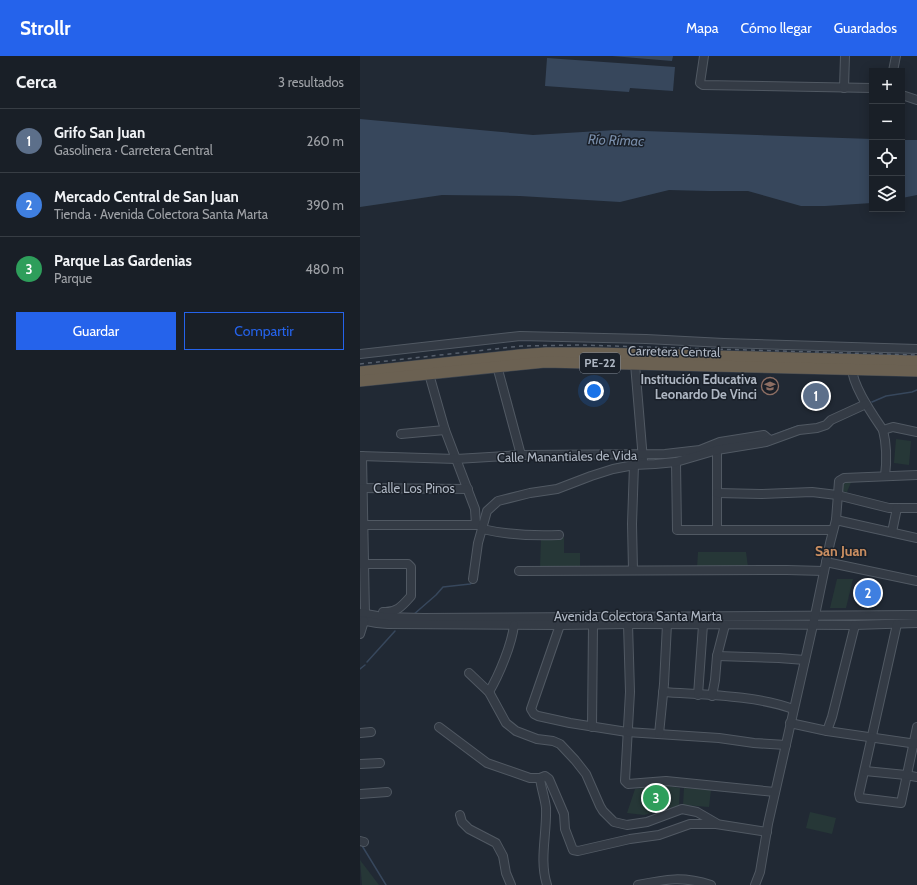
<!DOCTYPE html>
<html lang="es">
<head>
<meta charset="utf-8">
<style>
  :root { --surface:#191f27; --page:#262c33; --text:#f1f3f6; --muted:#9fa2a7; --line:#373d44; --accent:#2563eb }
  body { margin:0; font-family:Cabin,sans-serif; background:var(--page); color:var(--text) }
  .controls { position:absolute; right:12px; top:12px; display:grid; overflow:hidden; border-radius:0px; box-shadow:0 2px 10px #0003 }
  .controls button { width:36px; height:36px; display:grid; place-items:center; padding:0; border:0; border-bottom:1px solid var(--line); background:var(--surface); color:var(--text); font:20px sans-serif }
  .you { position:absolute; left:234px; top:335px; width:14px; height:14px; margin:-10px; border:3px solid #fff; border-radius:50%; background:#1a73e8; box-shadow:0 0 0 6px #1a73e833 }
  .badge { display:grid; place-items:center; width:26px; height:26px; border-radius:50%; background:var(--accent); color:#fff; font-size:13px; font-weight:700 }
  .pin { position:absolute; translate:-50% -50%; border:2px solid #fff; box-shadow:0 1px 4px #0006 }
  .list { margin:0; padding:0; list-style:none }
  h2 { display:flex; justify-content:space-between; align-items:center; height:52px; margin:0; padding:0 16px; font-size:17px }
  h2 small { font-size:13px; font-weight:400; color:var(--muted) }
  .list li { display:grid; grid-template-columns:26px 1fr auto; gap:12px; align-items:center; box-sizing:border-box; height:64px; padding:0 16px; border-top:1px solid var(--line) }
  .list b { display:block; font-size:15px; white-space:nowrap }
  .list p { margin:0; font-size:13px; white-space:nowrap; color:var(--muted) }
  .list em { font-size:13px; font-style:normal; color:var(--muted) }
  .actions { display:flex; gap:8px; padding:12px 16px }
  .actions a { flex:1; padding:9px 0; border:1px solid var(--accent); border-radius:0px; text-align:center; font-size:14px; color:var(--accent) }
  .actions .main { background:var(--accent); color:#fff }
  .icon { flex:none; width:22px; height:22px; fill:none; stroke:currentColor; stroke-width:2; stroke-linecap:round; stroke-linejoin:round }
  .map { position:relative; flex:none; width:557px; height:829px; overflow:hidden }
  header { display:flex; align-items:center; gap:24px; box-sizing:border-box; height:56px; padding:0 20px; background:var(--accent); color:#fff }
  header strong { font-size:19px }
  nav { display:flex; gap:22px; margin-inline-start:auto; font-size:14px }
  main { display:flex }
  aside { flex:1; background:var(--surface) }
  .map>svg:first-child { display:block }
  .green { fill:#263737 }
  .water { fill:#37475c }
  .lines { fill:none; stroke-linecap:round; stroke-linejoin:round }
  .stream { stroke:#37475c; stroke-width:1.5 }
  .minor-casing { stroke:#515963; stroke-width:10 }
  .highway-casing { stroke:#3f4650; stroke-width:12 }
  .minor { stroke:#343b45; stroke-width:8 }
  .highway { stroke:#6b6152; stroke-width:11 }
  .rail { stroke:#565f6c; stroke-width:1.5; stroke-dasharray:4 4; stroke-linecap:butt }
  .labels { text-anchor:middle; stroke-width:3; stroke-linejoin:round; paint-order:stroke }
  .shield { fill:#1a2029; stroke:#828994; stroke-width:1 }
  .shield-label { font-size:12px; font-weight:bold; fill:#aeb6c2 }
  .street-label { font-size:13px; fill:#aeb6c2; stroke:#1a2029 }
  .poi-label { font-size:13px; font-weight:bold; fill:#aeb6c2; stroke:#1a2029; text-anchor:end }
  .water-label { font-size:14px; font-style:italic; fill:#788da9; stroke:#1a2029 }
  .neighbourhood-label { font-size:14px; font-weight:bold; fill:#ca8e61; stroke:#1a2029 }
</style>
</head>
<body>
<header>
<strong>Strollr</strong>
<nav><a>Mapa</a><a>Cómo llegar</a><a>Guardados</a></nav>
</header>
<main>
<aside>
<h2>Cerca<small>3 resultados</small></h2>
<ul class="list">
<li><span class="badge" style="background:#5c6f8a">1</span><div><b>Grifo San Juan</b><p>Gasolinera · Carretera Central</p></div><em>260 m</em></li>
<li><span class="badge" style="background:#3f7fe0">2</span><div><b>Mercado Central de San Juan</b><p>Tienda · Avenida Colectora Santa Marta</p></div><em>390 m</em></li>
<li><span class="badge" style="background:#2e9e5b">3</span><div><b>Parque Las Gardenias</b><p>Parque</p></div><em>480 m</em></li>
</ul>
<div class="actions"><a class="main">Guardar</a><a>Compartir</a></div>
</aside>
<div class="map">
<svg width="557" height="829" viewBox="0 0 557 829">
  <rect width="100%" height="100%" fill="#212934"/>
  <g class="green">
    <path d="M536,383L551,385L549,409L534,407Z"/>
    <path d="M492,424L487,436L481,435L482,426Z"/>
    <path d="M204,481V497H220V512H180L181,482Z"/>
    <path d="M338,496H386L388,511L337,512Z"/>
    <path d="M477,523H493L486,552H470Z"/>
    <path d="M302,729L320,732L319,750L284,759L267,757L275,733Z"/>
    <path d="M324,732L351,734L349,751L323,749Z"/>
    <path d="M450,756L476,762L472,778L446,772Z"/>
    <path d="M0,804L19,829H2Z"/>
  </g>
  <g class="water">
    <path d="M252,0H313L312,5Z"/>
    <path d="M187,2L315,11L313,35L270,32L269,36L185,30Z"/>
    <path d="M0,63L173,79L256,74L512,83V147L465,150H441L388,135H349L309,134L260,146L160,140L82,139L0,151Z"/>
    <path d="M542,84H557V139L542,142Z"/>
  </g>
  <g class="lines">
    <g class="stream">
      <path d="M512,346L526,340L552,336L557,334"/>
      <path d="M411,380L438,370"/>
      <path d="M304,403L320,400"/>
      <path d="M53,559L76,539L83,531L110,528L114,526"/>
      <path d="M7,606L35,575"/>
      <path d="M0,613L5,609"/>
      <path d="M1,788L26,829"/>
    </g>
    <g class="minor-casing">
      <g id="minor">
        <path d="M344,0L340,27L343,29L512,32"/>
        <path d="M533,15L536,0"/>
        <path d="M484,32L485,0"/>
        <path d="M542,39L557,44"/>
        <path d="M0,298L160,280L286,283L364,287L557,293"/>
        <path d="M275,308L283,404"/>
        <path d="M137,310L161,399"/>
        <path d="M492,310C491,328 513,359 523,374L533,371L557,376"/>
        <path d="M69,318L85,374L115,453L116,469"/>
        <path d="M523,374C527,390 527,404 525,420"/>
        <path d="M41,378L85,374"/>
        <path d="M357,394V474"/>
        <path d="M0,400L96,403L161,399L305,398L340,394L360,386L404,379L410,384"/>
        <path d="M2,400L5,558"/>
        <path d="M316,406L317,474H473"/>
        <path d="M0,432L108,433"/>
        <path d="M357,437L401,438L452,436L477,439L529,452H557"/>
        <path d="M476,464L557,482"/>
        <path d="M0,469H121"/>
        <path d="M122,473C148,479 173,480 199,479"/>
        <path d="M532,476L537,452"/>
        <path d="M466,506L557,525"/>
        <path d="M0,508H48L51,511V540C43,549 37,557 23,556"/>
        <path d="M273,514L272,468L274,409"/>
        <path d="M159,515L427,514L464,515"/>
        <path d="M113,523L118,487L127,455L138,445L170,437L197,433L231,420L253,413L274,409L295,408L316,406L357,394L406,386L439,374L457,372L466,369L471,364L506,348"/>
        <path d="M0,557L23,561L63,562L557,559"/>
        <path d="M0,564L17,567L28,568L200,569L268,568L495,569L557,567"/>
        <path d="M268,568L270,636L265,725L268,728L306,725L415,736"/>
        <path d="M537,568L499,738L500,742L541,747L557,671"/>
        <path d="M200,569L171,653L174,658L178,660L210,667L267,676L359,682L394,687L426,689"/>
        <path d="M0,578L4,565"/>
        <path d="M357,600L419,602L445,604"/>
        <path d="M109,617L129,636L146,667L156,675L177,683L193,685L200,688L215,704L226,718L240,750L243,755L254,766L267,769L287,766L322,753L337,756L356,767"/>
        <path d="M129,636C139,619 152,588 154,569"/>
        <path d="M303,636C344,639 395,639 433,653"/>
        <path d="M338,639L343,569"/>
        <path d="M352,640L355,624L357,600L365,569"/>
        <path d="M430,667L467,675L557,688"/>
        <path d="M79,671L127,707L170,722H180L185,720L189,723L204,758L205,773L213,794L218,795L270,783L299,779L330,768H356L407,776"/>
        <path d="M232,671L233,569"/>
        <path d="M467,675L472,661L495,569"/>
        <path d="M0,677L11,676"/>
        <path d="M299,678L304,628L307,568"/>
        <path d="M0,708L20,707"/>
        <path d="M505,715L546,719L557,721"/>
        <path d="M180,722C181,732 185,742 186,752C187,778 179,804 187,829"/>
        <path d="M0,738L27,736"/>
        <path d="M100,759L102,766L109,773L136,787L143,800L146,817L151,829"/>
        <path d="M0,785L4,786"/>
        <path d="M278,829C306,823 323,820 351,829"/>
        <path d="M395,829L400,816L408,768L453,569L470,487L476,464L479,425L484,422L557,419"/>
      </g>
    </g>
    <g class="highway-casing">
      <g id="highway">
        <path d="M0,316L159,299L186,297H234L557,305"/>
        <path d="M0,325L185,306L557,315"/>
      </g>
    </g>
    <use href="#minor" class="minor"/>
    <use href="#highway" class="highway"/>
    <path class="rail" d="M0,308L161,290L219,289L557,299"/>
  </g>
  <defs>
    <g id="school-ring" transform="scale(0.9)"><circle r="9.5" fill="#1a2029" stroke="#8d6e63" stroke-width="1.5"/><path d="M0-5L7-2L0 1L-7-2ZM-4 1L0 2.5L4 1V4Q0 6-4 4Z" fill="#8d6e63"/></g>
  </defs>
  <g fill-rule="evenodd">
    <use href="#school-ring" x="410" y="330"/>
  </g>
  <g class="labels">
    <rect class="shield" x="220" y="297" width="40" height="20" rx="3"/>
    <g class="shield-label">
      <text x="240" y="311">PE-22</text>
    </g>
    <g class="street-label">
      <text transform="translate(314 295) rotate(1)" y="5">Carretera Central</text>
      <text transform="translate(207 400) rotate(-1)" y="5">Calle Manantiales de Vida</text>
      <text x="54" y="437">Calle Los Pinos</text>
      <text x="278" y="565">Avenida Colectora Santa Marta</text>
    </g>
    <g class="poi-label">
      <text x="397" y="328">Institución Educativa<tspan x="397" dy="15">Leonardo De Vinci</tspan></text>
    </g>
    <g class="water-label">
      <text transform="translate(256 84) rotate(2)" y="5">Río Rímac</text>
    </g>
    <g class="neighbourhood-label">
      <text x="481" y="500">San Juan</text>
    </g>
  </g>
</svg>
<div class="controls">
<button>+</button>
<button>−</button>
<button><svg class="icon" aria-label="locate" viewBox="0 0 24 24"><circle cx="12" cy="12" r="6"/><path d="M12 2v4M12 18v4M2 12h4M18 12h4"/></svg></button>
<button><svg class="icon" aria-label="layers" viewBox="0 0 24 24"><path d="M12 4l9 5-9 5-9-5zM3 14l9 5 9-5"/></svg></button>
</div>
<div class="you"></div>
<div class="pin badge" style="left:456px;top:340px;background:#5c6f8a">1</div>
<div class="pin badge" style="left:508px;top:537px;background:#3f7fe0">2</div>
<div class="pin badge" style="left:296px;top:742px;background:#2e9e5b">3</div>
</div>
</main>
</body>
</html>
